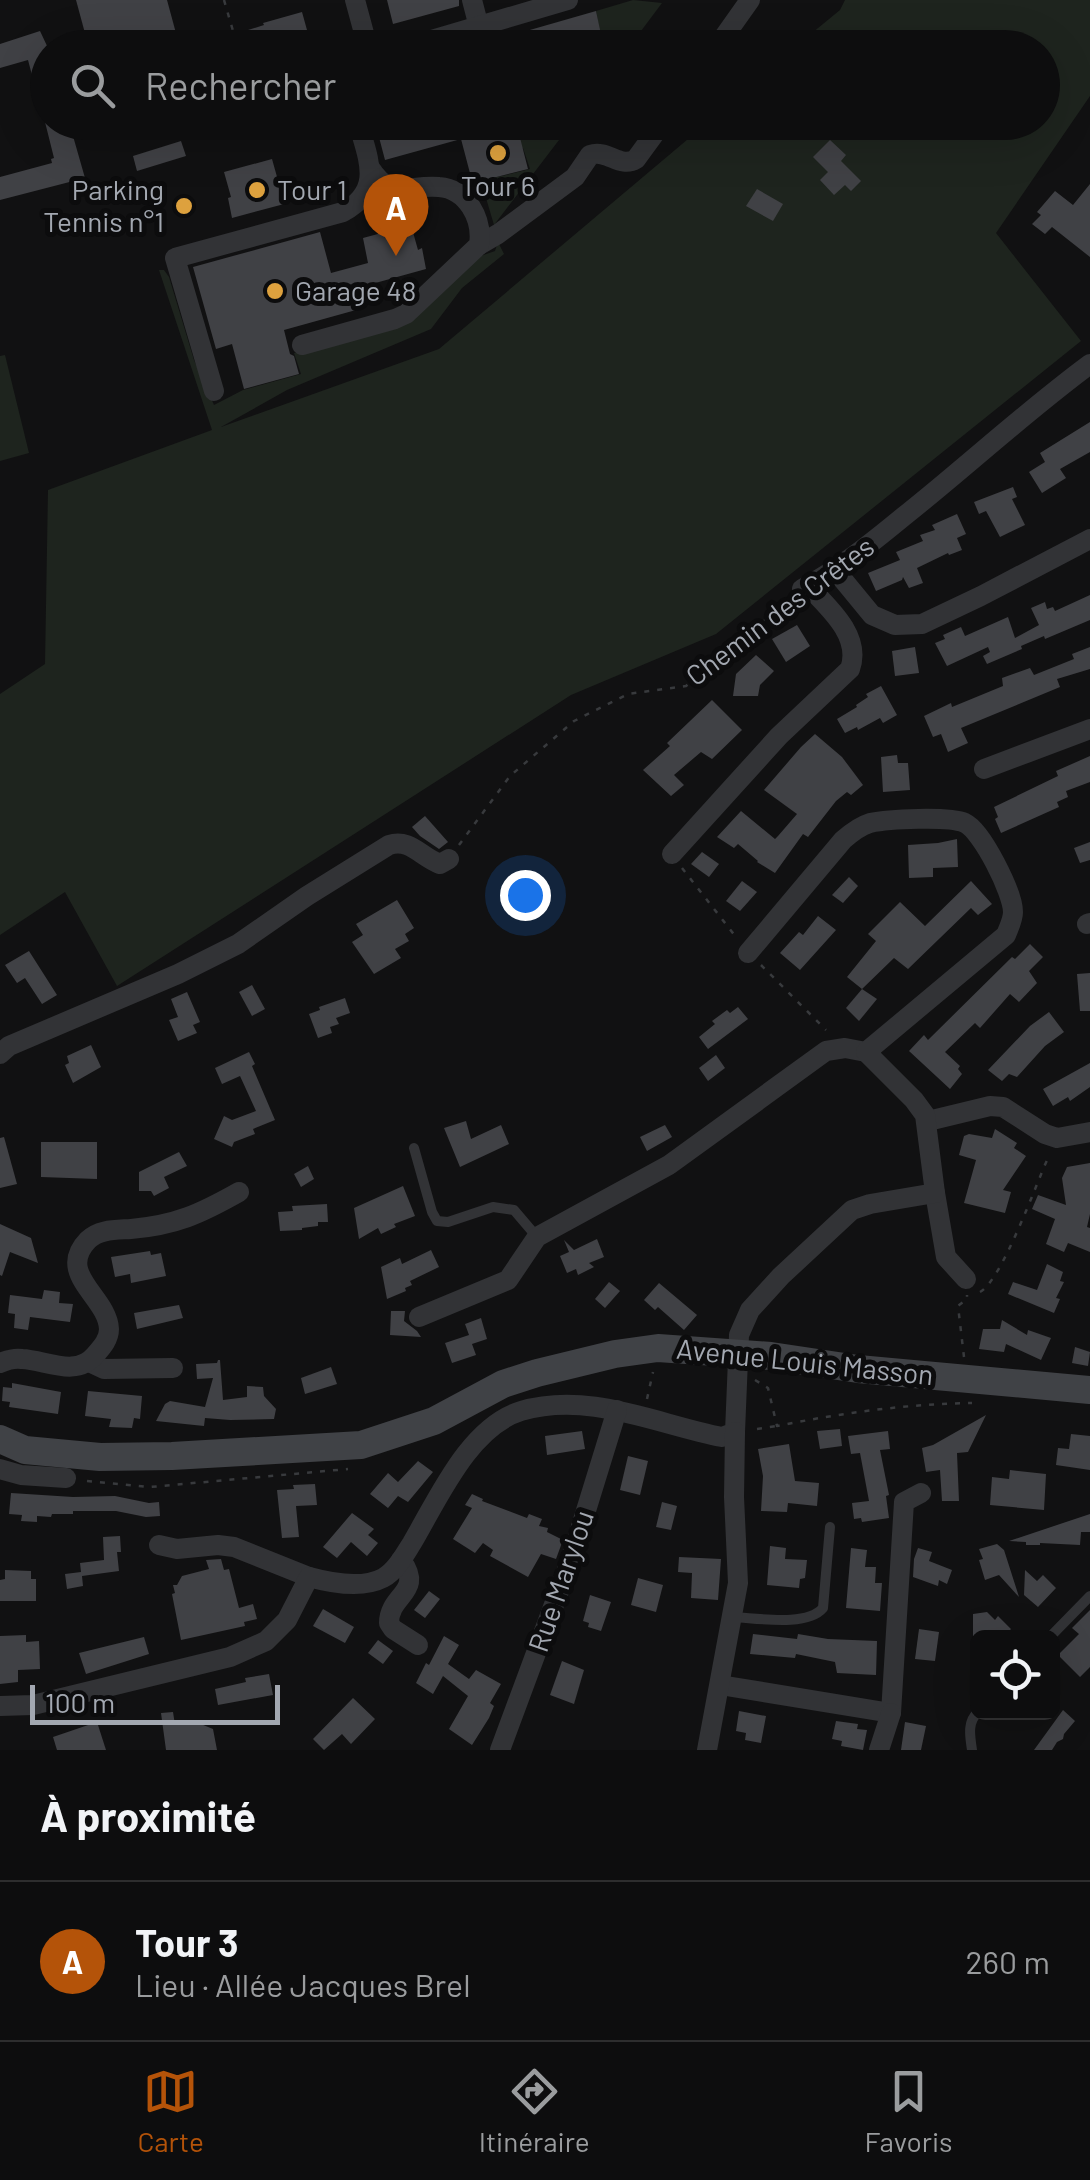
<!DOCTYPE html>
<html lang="fr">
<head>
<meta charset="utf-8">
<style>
  :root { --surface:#0d0d0e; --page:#1b1b1c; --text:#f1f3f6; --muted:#9a9c9e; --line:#2d2d2e; --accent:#b45309 }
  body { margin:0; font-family:Barlow,sans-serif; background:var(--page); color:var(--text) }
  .controls { position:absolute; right:30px; bottom:30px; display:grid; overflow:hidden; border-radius:15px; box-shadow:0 10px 40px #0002 }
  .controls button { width:90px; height:90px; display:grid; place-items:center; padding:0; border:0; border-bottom:2px solid var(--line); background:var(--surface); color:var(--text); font:50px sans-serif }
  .scale { position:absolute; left:30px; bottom:25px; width:250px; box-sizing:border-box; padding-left:10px; border:5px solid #a3a8b1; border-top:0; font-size:28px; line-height:35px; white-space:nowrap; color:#a3a8b1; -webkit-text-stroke:8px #0c0c0d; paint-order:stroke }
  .you { position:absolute; left:525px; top:895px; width:35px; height:35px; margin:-25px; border:8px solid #fff; border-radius:50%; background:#1a73e8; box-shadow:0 0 0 15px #1a73e833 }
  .badge { display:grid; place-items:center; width:65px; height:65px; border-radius:50%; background:var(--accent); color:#fff; font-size:32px; font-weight:700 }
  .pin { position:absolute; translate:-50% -82px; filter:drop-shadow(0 2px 5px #0008) }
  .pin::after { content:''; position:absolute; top:52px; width:35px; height:30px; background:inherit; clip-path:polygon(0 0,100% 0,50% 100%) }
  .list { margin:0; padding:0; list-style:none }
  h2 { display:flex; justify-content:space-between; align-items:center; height:130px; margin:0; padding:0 40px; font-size:42px }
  h2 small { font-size:32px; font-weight:400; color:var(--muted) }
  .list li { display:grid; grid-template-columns:65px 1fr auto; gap:30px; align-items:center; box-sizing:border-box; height:160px; padding:0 40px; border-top:2px solid var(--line) }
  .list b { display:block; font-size:38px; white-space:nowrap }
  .list p { margin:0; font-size:32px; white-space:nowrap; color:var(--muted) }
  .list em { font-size:32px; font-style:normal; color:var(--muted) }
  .icon { flex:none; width:55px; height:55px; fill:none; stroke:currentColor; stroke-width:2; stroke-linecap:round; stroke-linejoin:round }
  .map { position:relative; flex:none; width:1090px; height:1750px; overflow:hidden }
  .search { position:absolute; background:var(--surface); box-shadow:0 10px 40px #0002; left:30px; right:30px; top:30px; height:110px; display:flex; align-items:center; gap:25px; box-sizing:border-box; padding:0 35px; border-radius:55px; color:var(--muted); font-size:38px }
  .sheet { height:290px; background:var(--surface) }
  nav { display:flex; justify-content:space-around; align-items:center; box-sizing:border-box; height:140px; border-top:2px solid var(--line); background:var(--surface); font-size:28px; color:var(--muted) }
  nav a { display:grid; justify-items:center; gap:5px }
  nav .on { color:var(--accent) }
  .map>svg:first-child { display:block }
  .green { fill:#1e241e }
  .building { fill:#404145 }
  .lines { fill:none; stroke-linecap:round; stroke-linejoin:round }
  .path { stroke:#383a3d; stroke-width:2.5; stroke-dasharray:5 8; stroke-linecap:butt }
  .lane { stroke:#323336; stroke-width:10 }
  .street { stroke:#323336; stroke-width:20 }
  .secondary { stroke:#404246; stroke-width:28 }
  .poi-dot { fill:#dda13e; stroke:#0c0c0d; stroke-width:4 }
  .labels { text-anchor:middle; stroke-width:10; stroke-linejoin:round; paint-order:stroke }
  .poi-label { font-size:28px; fill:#a3a8b1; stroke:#0c0c0d; text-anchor:start }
  .street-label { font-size:28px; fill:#a3a8b1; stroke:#0c0c0d }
</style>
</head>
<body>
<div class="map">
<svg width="1090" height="1750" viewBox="0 0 1090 1750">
  <rect width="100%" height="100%" fill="#111112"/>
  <g class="green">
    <path d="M633,0L662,3L629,47H611L606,35L601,36L596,11Z"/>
    <path d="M845,0H1090V96L996,233L1081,341L716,634L571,695L117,986L65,892L0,935V694L45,664L48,490L212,430L159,270H164L169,277L194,360L214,405L243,390L301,374L294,353L387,328L472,259L495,251L498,242L504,254L462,288L431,329L287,390L221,427L439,349L707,123L1042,122V48L795,47L840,10Z"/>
    <path d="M523,123H572L494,225L481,181L530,169L523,148L518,149L513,125Z"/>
    <path d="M5,355L29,453L0,461V356Z"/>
  </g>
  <g class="building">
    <path d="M76,0H167L180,48H89Z"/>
    <path d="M387,0H459V6L393,24Z"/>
    <path d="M596,11L604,48H485V43Z"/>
    <path d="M302,12L312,48H252L248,30L264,25L263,23Z"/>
    <path d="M40,31L48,48V117H43L28,60L0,68V44Z"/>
    <path d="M45,122H69L85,178L0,200V177L52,163L51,159L54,158Z"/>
    <path d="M375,122H516L528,169L481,181L480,175L471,177L461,139L385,160Z"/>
    <path d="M830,140L846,155L841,161L861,181L851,191L845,185L834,195L820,180L828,172L813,157Z"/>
    <path d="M181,141L186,156L137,171L133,156Z"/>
    <path d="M272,159L279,184L283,183L288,203L232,218L228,198L231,197L224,172Z"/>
    <path d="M1090,184V257L1052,227L1045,234L1032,224L1041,215L1037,212L1055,191L1073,205Z"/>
    <path d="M757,189L783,204L773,221L746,206Z"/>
    <path d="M411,225L418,250L422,248L426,269L350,290L356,310L284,330L290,354L294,356L299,374L244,389L232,344L216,349L193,267L320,232L331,273L368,263L363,238Z"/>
    <path d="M1090,422V452L1060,469L1066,478L1042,493L1029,472L1045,462L1040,453Z"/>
    <path d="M1013,487L1017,497L1012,499L1025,525L1000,537L986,511L979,514L974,502Z"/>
    <path d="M957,514L966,534L957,538L962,550L949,555L948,553L917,568L923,583L909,588L903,577L902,580L876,591L868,573L900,560L896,552L923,541L920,535L935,530L932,525Z"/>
    <path d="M1090,595V620L1045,639L1044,636L1021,646L1022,649L987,664L983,656L990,652L988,647L947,666L935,643L945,639L943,635L961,627L965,636L1008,617L1015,638L1039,625L1031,608L1045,602L1047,609L1053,607L1055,611Z"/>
    <path d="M797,625L810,646L786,662L772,639Z"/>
    <path d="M915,647L919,673L895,676L892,651Z"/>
    <path d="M1090,647V669L1057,679L1060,687L961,728L968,743L948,752L941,734L933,737L924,716L951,703L952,707L1003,686L1002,678L1030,668L1034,675L1074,659L1072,654Z"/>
    <path d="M756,655L774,671L760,685L758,696H733L736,674Z"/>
    <path d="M881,686L897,715L883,723L880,718L858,730L857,727L845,733L837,719L857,707L856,705L868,697L866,694Z"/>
    <path d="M712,700L742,730L712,759L701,752L674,775L684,785L671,796L643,770L670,746L667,743Z"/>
    <path d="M815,734L842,757L863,785L851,795L847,792L836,801L808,837L803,834L775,873L757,862L758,861L738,844L734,848L717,837L741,811L775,839L778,836L797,814L764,790L801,747Z"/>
    <path d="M897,755L898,763H908L910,790L883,792L881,757Z"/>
    <path d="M1090,756V782L1066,791L1068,797L1057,802L1059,807L1001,833L995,819L998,817L994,807L1058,776L1056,771Z"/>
    <path d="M425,816L448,842L439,849L420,836L412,827Z"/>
    <path d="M957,839L958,867L933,868V877L909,878L908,845L938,843Z"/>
    <path d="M1090,842V860L1080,863L1074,848Z"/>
    <path d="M702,852L719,864L709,877L691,864Z"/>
    <path d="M849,877L858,886L843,903L832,895Z"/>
    <path d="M742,881L757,892L740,911L726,901Z"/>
    <path d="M971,881L992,904L978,915L971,908L908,969L894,958L862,989L847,977L876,941L868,934L900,902L925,926Z"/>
    <path d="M397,900L414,928L405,934L409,941L395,949L401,958L374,974L352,942L363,935L356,924Z"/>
    <path d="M818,916L836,930L800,970L780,953L799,932L803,935Z"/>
    <path d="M1030,944L1043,957L1029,971L1037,983L1019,1002L1010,994L980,1028L975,1023L945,1052L960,1066L958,1069L962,1074L950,1089L909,1051L924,1035L928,1040L1012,957L1015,959Z"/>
    <path d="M29,951L57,995L42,1004L25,978L17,983L5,965Z"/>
    <path d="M1090,973V1011H1080L1077,974Z"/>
    <path d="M252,985L265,1009L252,1016L239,992Z"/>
    <path d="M862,989L877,999L859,1021L846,1008Z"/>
    <path d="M187,992L200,1022L193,1025L197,1033L178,1041L169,1020L178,1017L171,999Z"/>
    <path d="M345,998L350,1013L336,1018L339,1024L330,1027L332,1033L318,1038L309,1014L320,1010L319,1007Z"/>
    <path d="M738,1007L748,1019L708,1049L699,1037L715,1024L712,1021L727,1010L730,1013Z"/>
    <path d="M1049,1012L1064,1032L1045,1046L1017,1077L1009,1074L1002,1081L988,1070L1030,1026Z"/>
    <path d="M91,1045L101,1067L73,1083L65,1065L69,1063L67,1056Z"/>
    <path d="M249,1052L255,1064L252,1066L275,1120L253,1129L255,1134L234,1142L232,1147L214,1139L224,1116L232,1120L256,1111L240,1076L222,1084L215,1068Z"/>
    <path d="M716,1055L725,1068L708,1081L699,1068Z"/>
    <path d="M1090,1063V1087L1070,1101L1068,1097L1053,1106L1043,1089Z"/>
    <path d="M466,1121L471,1139L501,1125L509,1144L460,1167L444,1128Z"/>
    <path d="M665,1125L672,1137L647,1151L640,1137Z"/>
    <path d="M995,1129L1017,1143L1014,1148L1026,1156L1003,1190L1011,1192L1005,1213L964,1203L976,1160L959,1155L964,1136L969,1134L992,1138Z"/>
    <path d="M4,1137L17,1184L0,1188V1138Z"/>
    <path d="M41,1142H97V1179L41,1177Z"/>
    <path d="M179,1152L187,1166L164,1177L169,1188L154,1196L151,1191H139V1172Z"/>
    <path d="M1090,1163V1214L1087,1227L1090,1228V1252L1068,1243L1064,1252L1046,1244L1055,1219L1032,1209L1038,1195L1066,1205L1062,1178L1067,1167Z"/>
    <path d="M308,1166L314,1179L301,1187L294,1174Z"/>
    <path d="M403,1186L415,1216L394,1224L396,1227L381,1234L378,1228L359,1239L354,1208Z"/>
    <path d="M327,1204L328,1222H318V1226L302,1228V1230L280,1231L278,1212L293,1211L292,1206Z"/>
    <path d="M0,1224L31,1238L38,1263L10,1252L2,1276L0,1275Z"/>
    <path d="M597,1239L604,1257L589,1263L594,1267L578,1275L576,1269L567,1273L560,1256L569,1252L564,1240L574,1250Z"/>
    <path d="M431,1250L439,1267L410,1281L412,1285L405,1288L406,1291L387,1299L381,1267L400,1258L402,1264Z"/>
    <path d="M150,1251L151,1255L161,1253L166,1276L131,1283L130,1274L115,1277L111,1257Z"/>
    <path d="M1047,1264L1063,1272L1060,1281L1064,1282L1056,1298L1060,1299L1054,1313L1008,1294L1013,1282L1037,1290Z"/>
    <path d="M609,1282L620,1291L605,1308L595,1299Z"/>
    <path d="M659,1283L697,1315L684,1330L658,1307L655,1310L644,1300Z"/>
    <path d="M44,1290L60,1292L59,1303L73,1304L70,1322L30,1317L28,1330L14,1328L15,1314L8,1313L10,1295L42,1299Z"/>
    <path d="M179,1305L183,1318L137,1329L134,1313Z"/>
    <path d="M391,1311H405L404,1321L417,1331L421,1337L390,1335Z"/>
    <path d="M481,1318L487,1339L472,1344L476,1355L452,1363L445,1343L469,1335L465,1324Z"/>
    <path d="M1002,1320L1027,1335L1028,1330L1051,1338L1041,1360L1006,1344L1004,1352L979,1349L983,1329H1000Z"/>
    <path d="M1075,1347L1090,1352L1088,1366L1072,1363Z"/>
    <path d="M218,1360H220L223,1400L247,1397V1386L263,1387L264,1396L276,1409L274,1419L230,1420L205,1418L204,1426L156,1421L165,1404L170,1401L205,1407L213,1378L197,1379L196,1364L217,1363Z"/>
    <path d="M331,1367L337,1384L305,1394L301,1378Z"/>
    <path d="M12,1383L61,1392L58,1414L9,1407L10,1402L2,1401L3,1387L12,1388Z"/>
    <path d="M88,1391L142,1396L140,1419L134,1418L132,1428L109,1427L111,1419L85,1416Z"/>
    <path d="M986,1415L968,1452L957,1453L959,1501H942L940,1470L926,1472L922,1448L933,1445Z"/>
    <path d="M840,1429L842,1446L820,1449L817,1431Z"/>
    <path d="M582,1431L585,1449L547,1455L545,1436Z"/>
    <path d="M888,1431L890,1449L880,1450L889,1495L886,1496L889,1518L862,1522L861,1518L854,1519L852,1503L869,1501L860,1453L851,1454L848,1436Z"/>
    <path d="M1071,1434L1090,1436V1470L1056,1465L1058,1448L1069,1449Z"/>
    <path d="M789,1444L795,1481L819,1483L817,1506L788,1503L787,1512L761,1511L763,1476L758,1449Z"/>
    <path d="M628,1456L648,1461L640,1495L620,1490Z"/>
    <path d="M418,1461L433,1472L408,1502L398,1496L388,1508L370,1494L388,1473L398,1482Z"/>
    <path d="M1010,1470L1046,1474L1044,1510L990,1505L992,1477L1009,1479Z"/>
    <path d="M315,1484L317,1505L296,1506L299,1537L282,1538L277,1490L294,1489L293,1485Z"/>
    <path d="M11,1493L73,1497L115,1496L149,1503L159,1502L160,1516L146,1517L116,1511H73V1514H52L51,1517L37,1516V1522L21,1521L22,1515L9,1514Z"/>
    <path d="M472,1494L483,1499L482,1501L527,1518L529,1514L542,1519L539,1526L548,1528L547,1532L563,1540L556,1559L541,1554L528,1577L490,1556L493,1550L483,1543L475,1553L453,1539L472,1508L465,1505Z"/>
    <path d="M662,1502L677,1506L671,1530L656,1527Z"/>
    <path d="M352,1513L374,1529L368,1535L378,1543L367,1556L351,1542L337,1558L323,1547Z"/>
    <path d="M1090,1514V1532H1081L1080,1545L1040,1543V1545H1026V1542L1009,1541Z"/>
    <path d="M120,1536L121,1552H117L119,1571L82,1576L83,1586L67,1589L65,1574L81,1572L80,1563L104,1560L103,1537Z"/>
    <path d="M997,1544L1004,1550L1019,1597L999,1575L985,1580L979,1560L983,1559L979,1549Z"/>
    <path d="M770,1546L786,1548L785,1559L807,1560L805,1578L800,1579L799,1588L767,1585Z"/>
    <path d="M851,1548L867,1550L865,1567H876L875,1583H882L880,1611L846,1608Z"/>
    <path d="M918,1548L932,1552L929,1561L952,1570L947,1584L939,1580L938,1586L913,1577L914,1559Z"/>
    <path d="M679,1557L721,1559L718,1600L691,1598L692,1573L678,1572Z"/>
    <path d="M221,1559L224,1570L229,1569L239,1608L253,1604L257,1619L244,1622L245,1626L181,1640L172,1594L175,1593L173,1585H177L182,1576L209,1569L206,1560Z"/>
    <path d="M5,1570L31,1571V1579H36V1601H0V1580L5,1579Z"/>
    <path d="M1025,1570L1037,1581L1043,1575L1056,1588L1038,1607L1024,1595Z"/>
    <path d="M638,1578L663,1585L656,1612L631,1605Z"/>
    <path d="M429,1591L440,1599L425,1618L414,1610Z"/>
    <path d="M590,1595L611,1602L601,1631L588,1627L589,1623L583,1621Z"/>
    <path d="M323,1609L354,1627L345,1643L313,1626Z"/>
    <path d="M1090,1610V1667L1080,1677L1058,1655L1079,1634L1072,1628Z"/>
    <path d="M987,1612L995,1620L998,1616L1011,1629L1003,1638H973V1614Z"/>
    <path d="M919,1629L939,1632L935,1661L915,1659Z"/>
    <path d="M753,1634L797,1639L798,1634L828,1639L877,1641L876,1675L837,1673L835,1662L796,1654L795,1658L750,1654Z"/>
    <path d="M26,1635V1642L39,1641L40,1669L18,1670V1682L0,1684V1636Z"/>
    <path d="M444,1636L459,1645L448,1664L469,1679L476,1670L501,1684L490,1703L494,1706L489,1718L472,1745L449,1729L468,1696L443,1676L433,1694L416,1683L426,1663L429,1665Z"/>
    <path d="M144,1637L149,1654L86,1674L79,1653Z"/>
    <path d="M378,1640L393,1651L383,1664L368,1653Z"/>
    <path d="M562,1661L584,1670L574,1704L550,1695Z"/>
    <path d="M269,1674L273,1695L218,1705L215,1689L246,1682L245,1678Z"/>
    <path d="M353,1698L375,1719L351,1744L342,1734L324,1750L313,1739Z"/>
    <path d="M1063,1710L1075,1721L1064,1734L1063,1739L1057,1742L1052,1750H1034Z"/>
    <path d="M739,1711L766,1716L761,1743L745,1740L746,1733L736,1731Z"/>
    <path d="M173,1712L175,1725L196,1722L213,1729L217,1750H166L161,1713Z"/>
    <path d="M836,1721L858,1724L857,1729L867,1730L863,1750L841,1746L842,1741L832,1739Z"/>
    <path d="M97,1722L106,1750H57L53,1737Z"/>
    <path d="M905,1722L926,1726L921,1750H901Z"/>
  </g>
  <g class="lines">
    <g class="path">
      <path d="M224,0L238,48"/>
      <path d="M459,845L510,776L574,721L628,694L686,686L788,601"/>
      <path d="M682,868L736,937"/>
      <path d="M761,965L826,1030"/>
      <path d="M980,1292C1002,1280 1036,1184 1048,1158"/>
      <path d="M964,1357L958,1306L967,1299V1295"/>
      <path d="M755,1380L768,1388L777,1426C842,1413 906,1404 972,1403"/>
      <path d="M647,1399L653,1372"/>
      <path d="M757,1429L777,1426"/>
      <path d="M87,1481L150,1487L348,1469"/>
    </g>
    <g class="lane">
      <path d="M414,1148L432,1212L437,1221L448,1222L493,1207L514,1210L537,1237"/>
      <path d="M733,1617C757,1618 807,1627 823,1608L830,1527"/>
      <path d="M1049,1638L1090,1596"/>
      <path d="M972,1750C970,1736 967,1722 978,1712"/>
    </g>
    <g class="street">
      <path d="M355,0L368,48"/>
      <path d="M472,0L479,27"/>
      <path d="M404,48L568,0"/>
      <path d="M716,48L750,0"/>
      <path d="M479,245L498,234L575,177L590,155C608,149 620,169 636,159L663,122"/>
      <path d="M302,345L395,319L406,314L479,245C483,219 467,189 439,187C408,184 392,202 370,168"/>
      <path d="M214,391L175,258L343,212C384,190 368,159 358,122"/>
      <path d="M835,570L872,615L895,625L922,624L981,596L1090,539"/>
      <path d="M802,589C840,568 869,545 903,517C966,467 1025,412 1090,364"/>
      <path d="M984,769L1090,729"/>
      <path d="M672,854L779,736L850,669C862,636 828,607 808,586"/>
      <path d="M1087,924L1090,923"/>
      <path d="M0,1054L9,1046L178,974L238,944L307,896L389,845C410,838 421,857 440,864L449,859"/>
      <path d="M928,1121L990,1106L1003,1107L1045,1134L1057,1138L1090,1132"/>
      <path d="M935,1193L946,1257L966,1279"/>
      <path d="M419,1317L508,1280L537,1237L669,1165L826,1051L845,1048L866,1052"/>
      <path d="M89,1362L104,1369L173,1368"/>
      <path d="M0,1363C7,1360 15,1358 22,1359C46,1360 76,1378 95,1355C101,1348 109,1340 109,1329C108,1297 55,1274 88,1240C99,1229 116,1230 131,1229C176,1225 200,1214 239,1192"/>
      <path d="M0,1469L21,1475L66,1478"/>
      <path d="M159,1545L177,1549L218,1545L234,1547L309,1577"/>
      <path d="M401,1560C425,1592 389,1594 389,1623L393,1629L418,1645"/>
      <path d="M720,1685L891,1713L904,1502L921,1493"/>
      <path d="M0,1706L33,1705L230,1657L266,1641L287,1620L309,1577C331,1583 362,1589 383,1578C396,1571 405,1554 412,1543C438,1499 469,1427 521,1411C589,1391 656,1424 722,1437L735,1432L739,1335L750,1310L781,1276L852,1210L870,1204L935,1193L925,1115L914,1100L866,1052L1006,935C1009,927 1013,920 1013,912C1013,893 982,831 965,823C949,816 888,819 870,823C860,826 851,833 843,840L748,953"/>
      <path d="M500,1750L572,1556L617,1410"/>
      <path d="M707,1750L738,1583L734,1497L735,1432"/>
      <path d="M879,1750L891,1713"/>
    </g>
    <path class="secondary" d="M0,1439L25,1450L100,1457L172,1456L361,1445L434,1421L503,1384L537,1373L615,1354L658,1348L771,1356L858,1369L1090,1390"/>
  </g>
  <g class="poi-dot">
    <circle cx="498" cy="153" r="10"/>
    <circle cx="257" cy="190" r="10"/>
    <circle cx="184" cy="206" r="10"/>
    <circle cx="275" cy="291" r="10"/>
  </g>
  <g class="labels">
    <g class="poi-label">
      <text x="498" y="196" text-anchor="middle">Tour 6</text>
      <text x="164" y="200" text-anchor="end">Parking<tspan x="164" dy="32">Tennis n°1</tspan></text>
      <text x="277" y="200">Tour 1</text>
      <text x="295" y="301">Garage 48</text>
    </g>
    <g class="street-label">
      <text transform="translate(780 611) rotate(-37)" y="10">Chemin des Crêtes</text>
      <text transform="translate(805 1362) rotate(6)" y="10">Avenue Louis Masson</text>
      <text transform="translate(561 1581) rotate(-71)" y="10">Rue Marylou</text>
    </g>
  </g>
</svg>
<div class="controls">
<button><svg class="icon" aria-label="locate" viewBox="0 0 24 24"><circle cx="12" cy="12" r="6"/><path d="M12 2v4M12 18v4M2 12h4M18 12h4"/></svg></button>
</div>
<div class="scale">100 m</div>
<div class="you"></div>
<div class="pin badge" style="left:396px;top:256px">A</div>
<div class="search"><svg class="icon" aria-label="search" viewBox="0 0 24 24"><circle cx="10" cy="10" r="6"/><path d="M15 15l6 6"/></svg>Rechercher</div>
</div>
<section class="sheet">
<h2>À proximité<small></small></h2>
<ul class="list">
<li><span class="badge">A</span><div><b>Tour 3</b><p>Lieu · Allée Jacques Brel</p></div><em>260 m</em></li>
</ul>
</section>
<nav>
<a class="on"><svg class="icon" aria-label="map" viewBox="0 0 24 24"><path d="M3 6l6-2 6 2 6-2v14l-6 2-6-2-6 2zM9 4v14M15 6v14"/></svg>Carte</a>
<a><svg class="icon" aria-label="directions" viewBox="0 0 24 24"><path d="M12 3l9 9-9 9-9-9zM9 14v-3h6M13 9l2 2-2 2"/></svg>Itinéraire</a>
<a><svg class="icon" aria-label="saved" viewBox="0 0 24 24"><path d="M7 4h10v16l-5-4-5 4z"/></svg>Favoris</a>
</nav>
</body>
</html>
